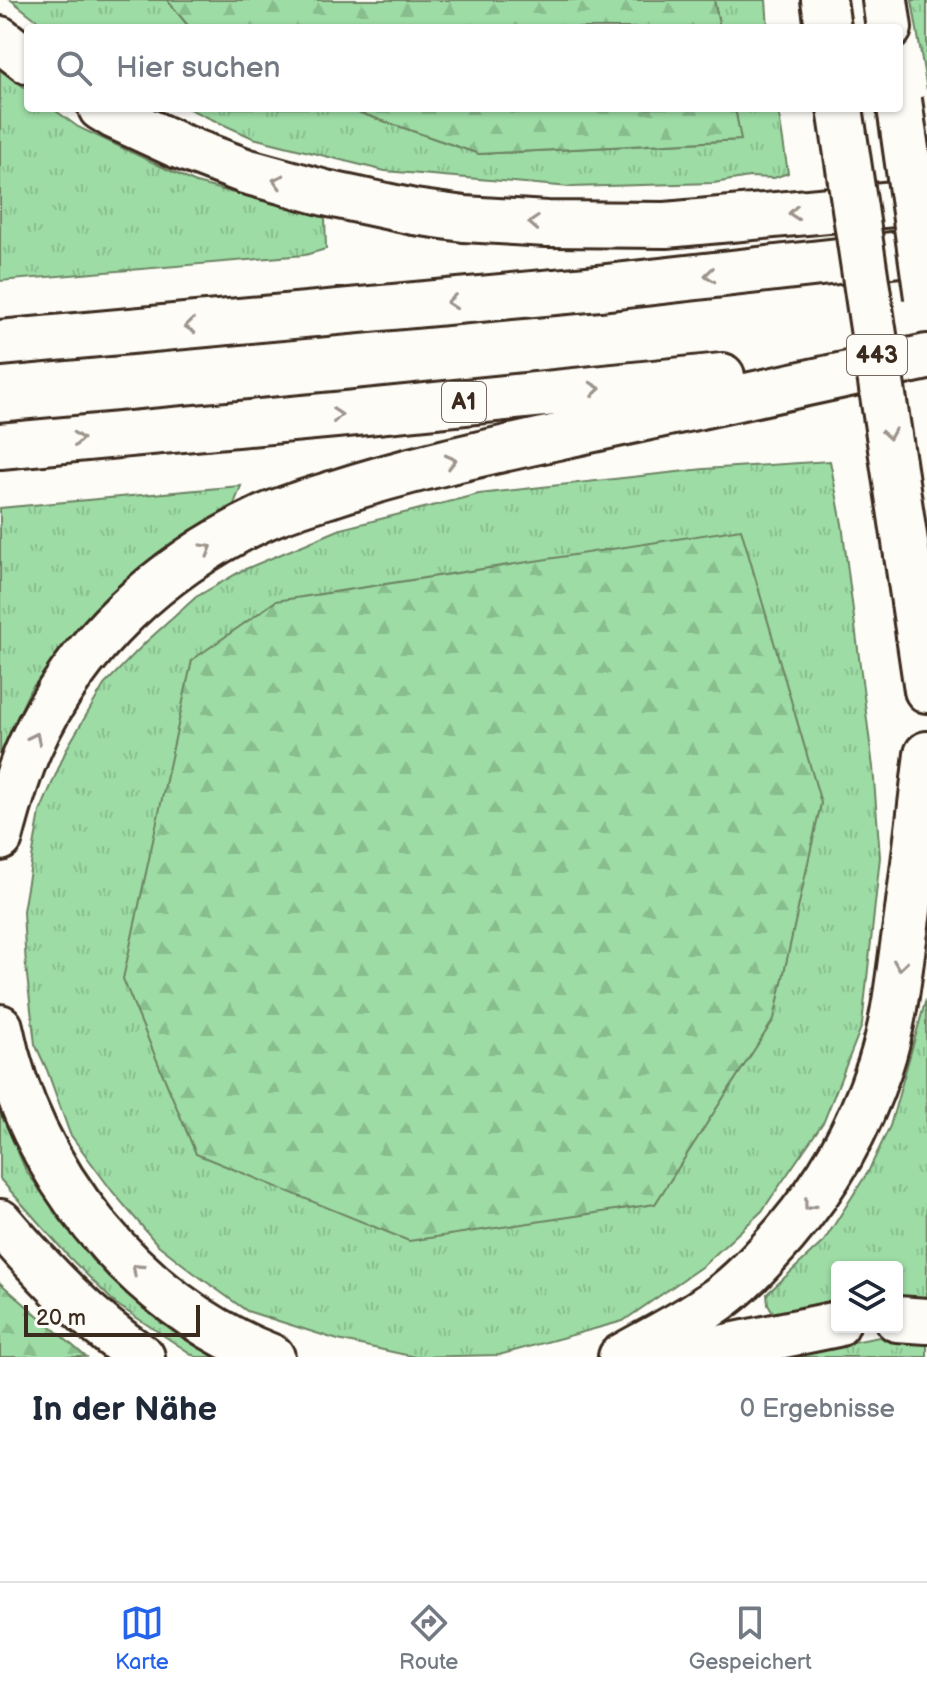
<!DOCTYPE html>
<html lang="de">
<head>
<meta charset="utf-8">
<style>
  :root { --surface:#fff; --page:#f2f2f3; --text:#1f2937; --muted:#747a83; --line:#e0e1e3; --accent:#2563eb }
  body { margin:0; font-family:"Balsamiq Sans",sans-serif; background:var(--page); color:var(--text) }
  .controls { position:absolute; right:24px; bottom:24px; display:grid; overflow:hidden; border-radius:8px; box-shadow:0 2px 6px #0004 }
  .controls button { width:72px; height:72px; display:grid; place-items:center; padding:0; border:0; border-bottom:2px solid var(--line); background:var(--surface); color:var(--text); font:40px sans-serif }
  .scale { position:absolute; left:24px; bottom:20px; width:176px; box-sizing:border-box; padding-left:8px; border:4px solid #3b2a1e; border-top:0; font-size:22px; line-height:28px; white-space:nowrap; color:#3b2a1e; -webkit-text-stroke:6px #fdfcf7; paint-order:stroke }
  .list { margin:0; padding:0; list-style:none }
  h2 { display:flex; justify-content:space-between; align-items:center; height:104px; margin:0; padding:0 32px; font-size:34px }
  h2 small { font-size:26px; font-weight:400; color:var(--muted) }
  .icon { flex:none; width:44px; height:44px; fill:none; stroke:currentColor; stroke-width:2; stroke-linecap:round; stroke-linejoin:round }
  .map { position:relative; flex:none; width:927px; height:1357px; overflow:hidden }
  .search { position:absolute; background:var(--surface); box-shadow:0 2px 6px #0004; left:24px; right:24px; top:24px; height:88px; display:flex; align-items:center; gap:20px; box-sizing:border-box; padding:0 28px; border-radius:8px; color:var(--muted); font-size:30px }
  .sheet { height:224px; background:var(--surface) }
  nav { display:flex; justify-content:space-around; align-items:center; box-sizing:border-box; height:112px; border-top:2px solid var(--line); background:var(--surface); font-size:22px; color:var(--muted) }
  nav a { display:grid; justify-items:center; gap:4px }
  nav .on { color:var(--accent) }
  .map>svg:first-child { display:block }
  .grass { fill:url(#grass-tufts); stroke:#6c8362; stroke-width:2 }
  .forest { fill:url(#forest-firs); stroke:#6c8362; stroke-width:2 }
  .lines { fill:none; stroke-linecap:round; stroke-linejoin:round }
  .highway-casing { stroke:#3b2a1e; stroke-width:50 }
  .highway { stroke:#fdfcf7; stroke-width:44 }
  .highway-bridge-casing { stroke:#3b2a1e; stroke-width:50; stroke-linecap:butt }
  .highway-bridge { stroke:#fdfcf7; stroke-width:44 }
  .oneway { stroke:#9c938a }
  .labels { text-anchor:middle; stroke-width:6; stroke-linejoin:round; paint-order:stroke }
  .shield { fill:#fdfcf7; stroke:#75695f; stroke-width:2 }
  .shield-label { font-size:24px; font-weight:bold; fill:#3b2a1e }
</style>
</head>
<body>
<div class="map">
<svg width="927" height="1357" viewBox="0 0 927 1357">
  <defs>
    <pattern id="grass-tufts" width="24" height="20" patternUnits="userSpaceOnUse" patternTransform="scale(2)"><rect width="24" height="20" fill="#9ddca5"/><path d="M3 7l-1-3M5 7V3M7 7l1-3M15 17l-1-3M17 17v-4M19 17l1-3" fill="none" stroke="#88bd8e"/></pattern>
    <pattern id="forest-firs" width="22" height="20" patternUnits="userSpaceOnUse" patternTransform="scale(2)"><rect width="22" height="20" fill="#9ddca5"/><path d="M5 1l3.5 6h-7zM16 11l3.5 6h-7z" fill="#88bd8e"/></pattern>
  </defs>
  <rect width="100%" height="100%" fill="#fdfcf7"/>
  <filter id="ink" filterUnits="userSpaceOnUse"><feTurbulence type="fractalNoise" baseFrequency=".0125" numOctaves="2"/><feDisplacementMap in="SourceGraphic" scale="16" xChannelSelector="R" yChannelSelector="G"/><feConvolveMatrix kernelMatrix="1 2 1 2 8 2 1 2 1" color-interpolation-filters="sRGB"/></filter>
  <g filter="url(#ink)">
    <g class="grass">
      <path d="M11,0H167L190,28H47Z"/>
      <path d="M714,0H766L768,28H720Z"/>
      <path d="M912,0H927V90Z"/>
      <path d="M0,69L28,90V108H52L78,127L196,183L325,217L326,249L305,255L0,281Z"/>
      <path d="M187,108H346L479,154L740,140L735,108H778L788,173L774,178L749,177L714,183L570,187L385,171L253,138Z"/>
      <path d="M830,461L842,524L873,767L880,857L862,1025L824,1121L762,1211L704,1265L623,1321L499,1355L415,1357L338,1340L247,1311L194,1273L157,1244L112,1191L70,1134L47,1070L35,1044L26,967L23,911L40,812L67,748L104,685L146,642L196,597L243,570L341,529L479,494L704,469Z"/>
      <path d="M241,486L234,504L118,586L30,690L0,755V508Z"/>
      <path d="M926,999L927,1297L897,1296V1267H837V1299L774,1314L768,1304L767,1294L824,1241L869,1170L890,1126Z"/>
      <path d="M0,1109L26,1171L92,1260L186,1337L221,1357H196L116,1304L69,1257L0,1179Z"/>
      <path d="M884,1336L927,1341V1357H778Z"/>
    </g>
    <g class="forest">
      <path d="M167,0H714L720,28H190Z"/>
      <path d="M346,108H735L741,140L479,154Z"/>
      <path d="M741,529L821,803L774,1019L655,1204L409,1241L196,1154L123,979L192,660L276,601Z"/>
      <path d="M0,1283L86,1357H0Z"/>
    </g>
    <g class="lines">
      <g class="highway-casing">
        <g id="highway">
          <path d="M824,0L828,28"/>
          <path d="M885,0L889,28"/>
          <path d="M0,39L28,61"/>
          <path d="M101,108L114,116L179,146L245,171L325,193L414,212L464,219L547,224L666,225L927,201"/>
          <path d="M0,343L599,288L927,251"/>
          <path d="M0,446L346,414L722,376"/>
          <path d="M914,602L927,690"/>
          <path d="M0,838C8,807 17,775 30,746C76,644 162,565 263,518C285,508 309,501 332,494C408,469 488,452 566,435C686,409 807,383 927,357"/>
          <path d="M0,1027C28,1169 135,1305 272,1357"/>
          <path d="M0,1222C43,1272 88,1320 142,1357"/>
          <path d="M897,1319L927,1321"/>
          <path d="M621,1357C651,1340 682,1325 710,1305C738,1287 763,1259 785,1234C829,1182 858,1131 880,1066C892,1030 897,991 902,953C912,887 919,821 927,754"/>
          <path d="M677,1357L837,1324"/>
        </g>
      </g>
      <use href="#highway" class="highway"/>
      <g class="highway-bridge-casing">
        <g id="highway-bridge">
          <path d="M899,100L927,297"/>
          <path d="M840,108L914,602"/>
        </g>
      </g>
      <use href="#highway-bridge" class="highway-bridge"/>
    </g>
    <defs><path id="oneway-chevron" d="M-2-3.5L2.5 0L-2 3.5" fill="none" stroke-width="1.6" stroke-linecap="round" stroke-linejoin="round" transform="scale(2)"/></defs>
    <g class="oneway">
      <use href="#oneway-chevron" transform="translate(278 181) rotate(-165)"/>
      <use href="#oneway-chevron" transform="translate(794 213) rotate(175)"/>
      <use href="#oneway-chevron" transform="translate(534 223) rotate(-177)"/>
      <use href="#oneway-chevron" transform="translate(710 275) rotate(174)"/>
      <use href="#oneway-chevron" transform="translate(452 302) rotate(175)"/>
      <use href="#oneway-chevron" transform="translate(190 326) rotate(175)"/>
      <use href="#oneway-chevron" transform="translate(595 389) rotate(-6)"/>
      <use href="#oneway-chevron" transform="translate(337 415) rotate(-5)"/>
      <use href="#oneway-chevron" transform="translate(889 434) rotate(81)"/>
      <use href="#oneway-chevron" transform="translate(78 439) rotate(-5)"/>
      <use href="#oneway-chevron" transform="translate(451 461) rotate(-14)"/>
      <use href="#oneway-chevron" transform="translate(207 549) rotate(-30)"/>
      <use href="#oneway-chevron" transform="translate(35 738) rotate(-64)"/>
      <use href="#oneway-chevron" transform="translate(900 965) rotate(98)"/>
      <use href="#oneway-chevron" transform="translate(809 1205) rotate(127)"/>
      <use href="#oneway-chevron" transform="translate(137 1269) rotate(-137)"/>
    </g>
  </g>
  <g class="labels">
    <g class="shield">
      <rect x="847" y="335" width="60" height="40" rx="6"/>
      <rect x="442" y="382" width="44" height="40" rx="6"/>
    </g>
    <g class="shield-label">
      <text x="877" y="363">443</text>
      <text x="464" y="410">A1</text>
    </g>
  </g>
</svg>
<div class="controls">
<button><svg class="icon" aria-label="layers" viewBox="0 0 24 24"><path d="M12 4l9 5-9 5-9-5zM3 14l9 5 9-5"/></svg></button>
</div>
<div class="scale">20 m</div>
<div class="search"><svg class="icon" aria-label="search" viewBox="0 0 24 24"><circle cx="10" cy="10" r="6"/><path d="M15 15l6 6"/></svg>Hier suchen</div>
</div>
<section class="sheet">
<h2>In der Nähe<small>0 Ergebnisse</small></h2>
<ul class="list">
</ul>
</section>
<nav>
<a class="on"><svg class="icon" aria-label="map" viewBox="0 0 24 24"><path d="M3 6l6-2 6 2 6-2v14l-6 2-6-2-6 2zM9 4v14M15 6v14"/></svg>Karte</a>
<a><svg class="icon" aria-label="directions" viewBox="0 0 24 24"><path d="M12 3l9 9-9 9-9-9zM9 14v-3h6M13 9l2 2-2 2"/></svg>Route</a>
<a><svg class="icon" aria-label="saved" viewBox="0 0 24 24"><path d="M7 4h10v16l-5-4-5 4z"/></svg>Gespeichert</a>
</nav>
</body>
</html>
